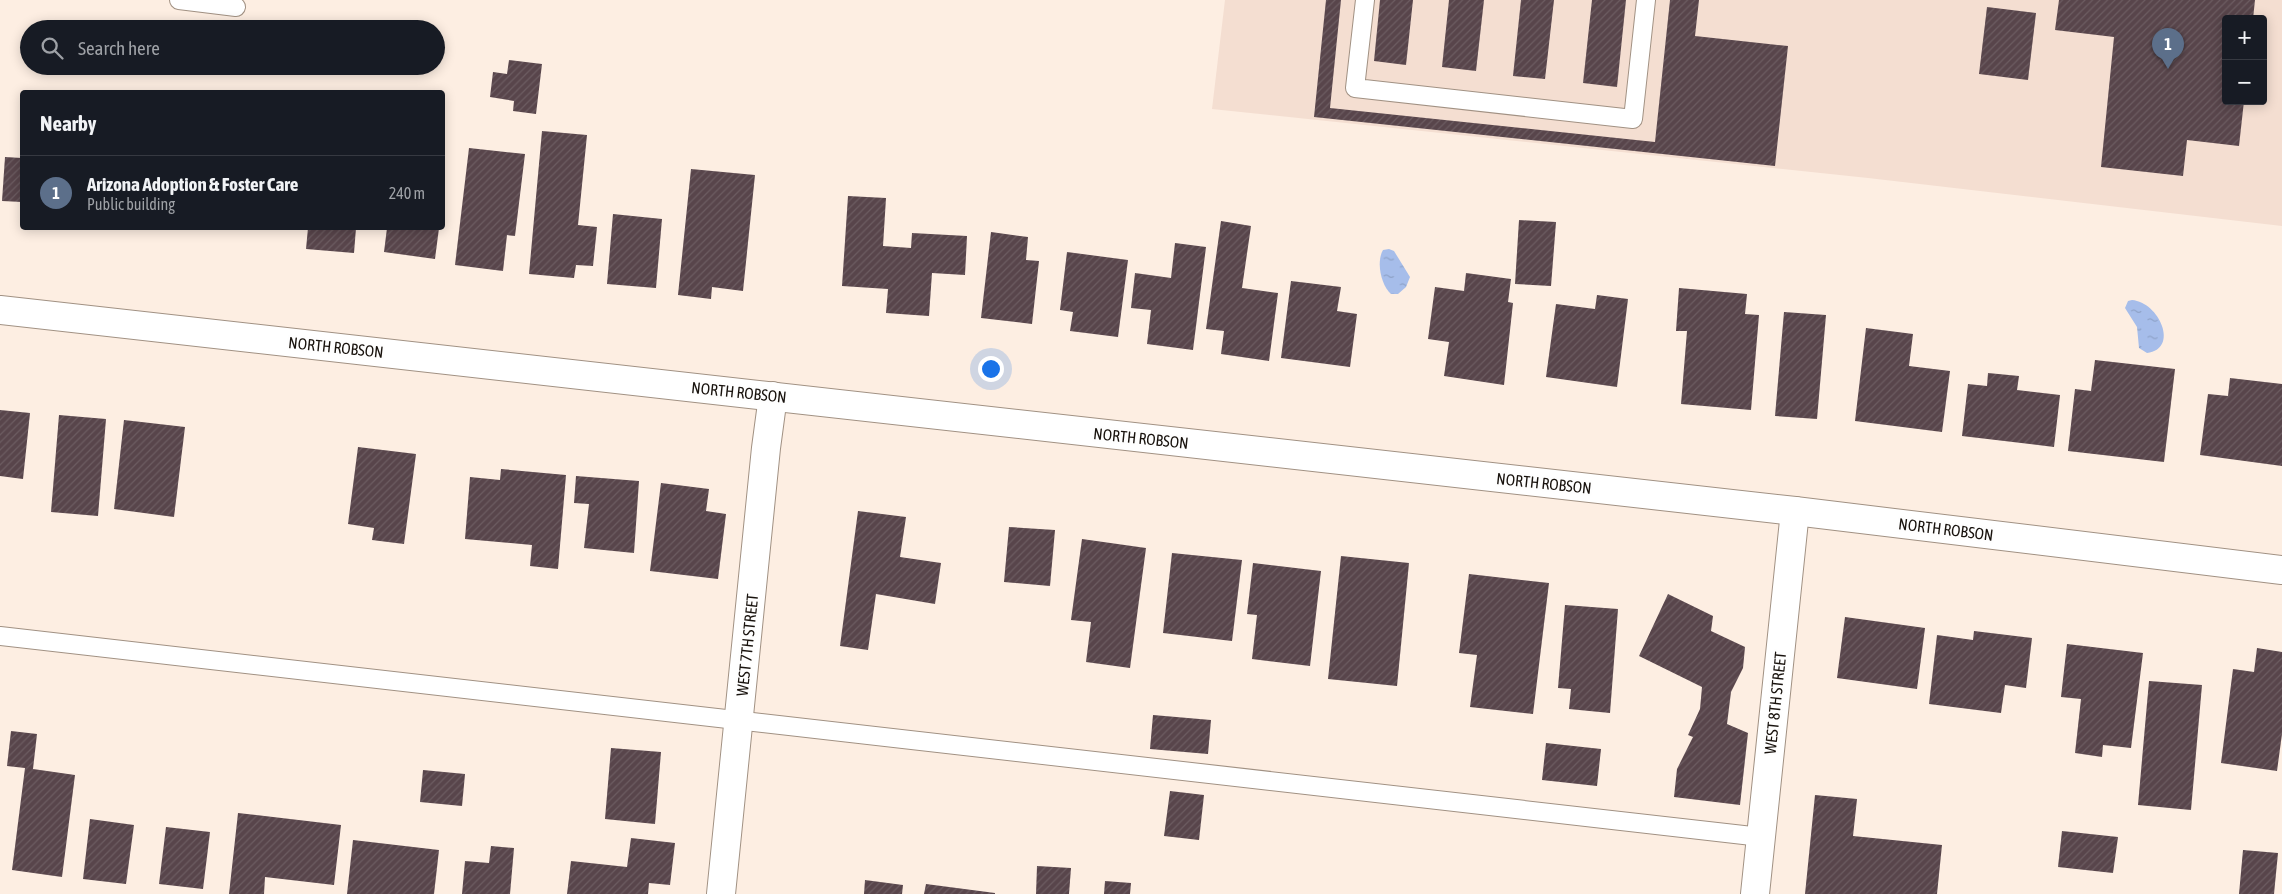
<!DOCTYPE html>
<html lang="en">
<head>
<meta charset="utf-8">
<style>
  :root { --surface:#171b24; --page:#20242c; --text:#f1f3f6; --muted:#9ea1a6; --line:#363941; --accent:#2563eb }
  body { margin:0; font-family:"Asap Condensed",sans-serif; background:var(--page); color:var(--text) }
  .controls { position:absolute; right:15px; top:15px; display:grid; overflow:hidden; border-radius:5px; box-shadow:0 2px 12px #0003 }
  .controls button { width:45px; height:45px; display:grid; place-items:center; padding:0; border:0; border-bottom:1px solid var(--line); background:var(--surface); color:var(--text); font:25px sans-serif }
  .you { position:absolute; left:990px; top:368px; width:18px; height:18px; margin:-12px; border:4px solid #fff; border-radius:50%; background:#1a73e8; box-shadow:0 0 0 8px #1a73e833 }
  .badge { display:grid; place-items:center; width:32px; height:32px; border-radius:50%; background:var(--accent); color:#fff; font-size:16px; font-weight:700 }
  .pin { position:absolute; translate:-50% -41px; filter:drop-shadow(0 1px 2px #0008) }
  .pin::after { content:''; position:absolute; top:26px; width:18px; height:15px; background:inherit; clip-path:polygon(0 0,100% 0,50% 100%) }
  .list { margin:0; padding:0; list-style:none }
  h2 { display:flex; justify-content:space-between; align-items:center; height:65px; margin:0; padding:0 20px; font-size:21px }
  h2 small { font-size:16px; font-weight:400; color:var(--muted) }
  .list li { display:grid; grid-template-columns:32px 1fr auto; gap:15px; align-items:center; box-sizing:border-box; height:75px; padding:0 20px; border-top:1px solid var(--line) }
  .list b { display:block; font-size:19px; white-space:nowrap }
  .list p { margin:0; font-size:16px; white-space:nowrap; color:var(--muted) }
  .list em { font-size:16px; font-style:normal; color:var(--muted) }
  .icon { flex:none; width:28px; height:28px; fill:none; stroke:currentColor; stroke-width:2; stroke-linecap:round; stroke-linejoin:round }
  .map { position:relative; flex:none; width:2282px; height:894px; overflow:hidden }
  .search { position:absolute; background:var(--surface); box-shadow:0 2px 12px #0003; left:20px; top:20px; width:425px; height:55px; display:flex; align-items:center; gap:12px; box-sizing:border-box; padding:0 18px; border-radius:28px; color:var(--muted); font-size:19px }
  .panel { position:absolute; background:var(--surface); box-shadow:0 2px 12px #0003; left:20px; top:90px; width:425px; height:140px; border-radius:5px }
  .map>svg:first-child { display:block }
  .commercial { fill:#f4ded1; fill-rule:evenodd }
  .water { fill:url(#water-ripples) }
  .building { fill:url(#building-hatch) }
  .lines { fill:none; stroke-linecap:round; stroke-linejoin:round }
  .lane-casing { stroke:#a19183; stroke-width:20 }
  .street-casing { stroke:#a19183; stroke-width:30 }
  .lane { stroke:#fff; stroke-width:18 }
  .street { stroke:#fff; stroke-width:28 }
  .labels { text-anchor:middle; stroke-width:5; stroke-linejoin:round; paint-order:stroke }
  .street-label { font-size:16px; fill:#19130e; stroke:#fefefe }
</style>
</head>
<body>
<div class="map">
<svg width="2282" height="894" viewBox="0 0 2282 894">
  <defs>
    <pattern id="water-ripples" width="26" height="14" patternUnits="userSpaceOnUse" patternTransform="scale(1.25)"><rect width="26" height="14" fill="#a6bdea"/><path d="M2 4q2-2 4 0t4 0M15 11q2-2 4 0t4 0" fill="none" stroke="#8ea2c8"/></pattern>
    <pattern id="building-hatch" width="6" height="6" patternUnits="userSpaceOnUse" patternTransform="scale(1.25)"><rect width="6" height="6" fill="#58454b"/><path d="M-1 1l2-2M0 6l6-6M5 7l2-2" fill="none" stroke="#6c5c61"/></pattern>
  </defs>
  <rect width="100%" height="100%" fill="#fdeee2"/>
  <path class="commercial" d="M1225,0H2282V226L1868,178L1212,109ZM2226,19H2263V101H2226Z"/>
  <g class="water">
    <path d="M1389,249L1394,251L1410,277L1406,287L1398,294H1391C1381,285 1376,262 1383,250Z"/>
    <path d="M2132,300C2159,302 2180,349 2147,353L2139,348L2137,327L2125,308L2128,301Z"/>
  </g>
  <g class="building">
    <path d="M1326,0H1341L1330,108L1655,142L1670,0H1699L1695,36L1788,46L1775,166L1314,117Z"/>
    <path d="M1380,0H1413L1406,65L1374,61Z"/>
    <path d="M1449,0H1484L1476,71L1442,67Z"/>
    <path d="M1521,0H1554L1545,79L1513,76Z"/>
    <path d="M1592,0H1626L1617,87L1583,83Z"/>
    <path d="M2059,0H2255L2253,19H2226V101H2244L2239,146L2187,140L2183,176L2101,167L2114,37L2055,30Z"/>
    <path d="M1987,7L2036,13L2028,80L1979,74Z"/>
    <path d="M509,60L542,64L536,114L513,111L514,101L490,97L493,72L507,74Z"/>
    <path d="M542,131L587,135L578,225L597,227L593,266L576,265L574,278L529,274Z"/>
    <path d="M469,148L525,154L515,236L507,235L503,271L455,265Z"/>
    <path d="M5,157L22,158V202L2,201Z"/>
    <path d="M691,169L755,175L743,291L712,287L711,299L678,295Z"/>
    <path d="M848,196L886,198L883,246L911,248L912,233L967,236L965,275L932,273L929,316L886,313L888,289L842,286Z"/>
    <path d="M613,214L662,219L656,288L607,284Z"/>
    <path d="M1519,220L1556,222L1551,286L1515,284Z"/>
    <path d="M1221,221L1251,226L1242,288L1278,293L1269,361L1221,354L1224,331L1206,329Z"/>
    <path d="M308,228H356L354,253L306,249Z"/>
    <path d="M387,228H439L435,259L384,252Z"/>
    <path d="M991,232L1028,237L1026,260L1039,261L1032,324L981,318Z"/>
    <path d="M1175,243L1206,247L1193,350L1147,344L1151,310L1131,308L1135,273L1171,278Z"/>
    <path d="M1067,252L1128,260L1118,337L1070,331L1073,312L1060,310Z"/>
    <path d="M1466,273L1511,279L1508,302L1513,303L1504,385L1444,376L1449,342L1428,339L1435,287L1464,291Z"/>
    <path d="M1291,281L1341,287L1337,311L1357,314L1350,367L1281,358Z"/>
    <path d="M1679,288L1747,294L1745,314L1759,315L1751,410L1681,404L1687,331H1676Z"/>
    <path d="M1597,295L1628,299L1617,387L1546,377L1556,304L1595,309Z"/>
    <path d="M1784,312L1826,315L1817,419L1775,416Z"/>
    <path d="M1866,328L1913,334L1909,366L1950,371L1942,432L1855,421Z"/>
    <path d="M2095,360L2175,369L2164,462L2068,451L2075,389L2091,391Z"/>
    <path d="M1988,373L2019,376L2017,390L2060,395L2054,447L1962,436L1968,384L1987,386Z"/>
    <path d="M2230,378L2282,384V466L2200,455L2208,394L2228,396Z"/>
    <path d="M0,410L30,413L23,479L0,476Z"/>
    <path d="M59,415L106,419L98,516L51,512Z"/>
    <path d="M124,420L185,427L174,517L114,509Z"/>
    <path d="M358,447L416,454L404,544L372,540L374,528L348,524Z"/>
    <path d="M501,469L566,475L558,569L530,566L532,545L465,539L470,477L500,480Z"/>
    <path d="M576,476L639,481L634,553L584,548L589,504L574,503Z"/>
    <path d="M661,483L709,489L706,511L726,514L718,579L650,571Z"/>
    <path d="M858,511L906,517L900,557L941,563L935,604L876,594L868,650L840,646Z"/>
    <path d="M1009,527L1055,530L1050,586L1004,582Z"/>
    <path d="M1082,539L1146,548L1130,668L1086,662L1091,622L1071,620Z"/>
    <path d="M1172,553L1242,560L1232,641L1163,633Z"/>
    <path d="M1341,556L1409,563L1397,686L1328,679Z"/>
    <path d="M1253,563L1321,571L1310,666L1252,659L1257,615L1247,614Z"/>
    <path d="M1469,574L1549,583L1533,714L1470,707L1477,655L1459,653Z"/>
    <path d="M1668,594L1713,616L1711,631L1745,647L1743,668L1731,692L1727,724L1748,733L1740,805L1674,797L1677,769L1693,737L1688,735L1700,709L1702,687L1639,656Z"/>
    <path d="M1565,605L1618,609L1610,713L1569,709L1571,689L1558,688Z"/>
    <path d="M1845,617L1925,628L1917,689L1837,678Z"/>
    <path d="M1974,631L2032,638L2026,688L2005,685L2001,713L1929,704L1937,635L1973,640Z"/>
    <path d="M2067,644L2143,653L2131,748L2103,745L2102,757L2075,753L2081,699L2061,697Z"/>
    <path d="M2257,648L2282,652V734L2277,771L2221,763L2233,669L2254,672Z"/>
    <path d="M2149,681L2202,685L2191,810L2138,805Z"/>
    <path d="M1153,715L1211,720L1208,754L1150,749Z"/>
    <path d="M11,731L37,734L33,769L75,775L62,877L12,870L25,768L7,766Z"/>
    <path d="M1546,743L1601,749L1597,786L1542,780Z"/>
    <path d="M611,748L661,752L655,824L605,819Z"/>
    <path d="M423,770L465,774L462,806L420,802Z"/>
    <path d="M1170,791L1204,795L1199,840L1164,836Z"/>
    <path d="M1815,795L1857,799L1853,836L1942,845L1937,894H1805Z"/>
    <path d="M238,813L341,825L334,885L265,877L264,894H229Z"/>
    <path d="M90,819L134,825L126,884L83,879Z"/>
    <path d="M166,827L210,832L203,889L159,884Z"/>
    <path d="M2062,831L2118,837L2113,873L2058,867Z"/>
    <path d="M631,838L675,843L670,885L649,883L648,894H567L571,861L627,867Z"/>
    <path d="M353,840L439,850L434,894H347Z"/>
    <path d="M491,846L514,848L510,894H462L465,861L489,863Z"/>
    <path d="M2243,850L2278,853L2274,894H2239Z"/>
    <path d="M1037,866L1071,868L1069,894H1036Z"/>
    <path d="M865,880L903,885L902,894H864Z"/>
    <path d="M1105,881L1131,883L1130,894H1104Z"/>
    <path d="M926,884L995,893V894H924Z"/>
  </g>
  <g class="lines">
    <g class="lane-casing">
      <g id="lane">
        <path d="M179,0L236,7"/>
        <path d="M1365,0L1355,88L1633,119L1646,0"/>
        <path d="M0,636L1761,837"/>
      </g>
    </g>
    <g class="street-casing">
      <g id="street">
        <path d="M0,310L1795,511L2282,570"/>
        <path d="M721,894L766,448L773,396"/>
        <path d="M1755,894L1795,511"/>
      </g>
    </g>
    <use href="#lane" class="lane"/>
    <use href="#street" class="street"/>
  </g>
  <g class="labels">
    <g class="street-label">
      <text transform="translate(336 347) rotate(6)" y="6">NORTH ROBSON</text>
      <text transform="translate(739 392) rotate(6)" y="6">NORTH ROBSON</text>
      <text transform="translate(1141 438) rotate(6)" y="6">NORTH ROBSON</text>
      <text transform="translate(1544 483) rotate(6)" y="6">NORTH ROBSON</text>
      <text transform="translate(1946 529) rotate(7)" y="6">NORTH ROBSON</text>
      <text transform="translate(747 645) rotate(-84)" y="6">WEST 7TH STREET</text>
      <text transform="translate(1775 703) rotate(-84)" y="6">WEST 8TH STREET</text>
    </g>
  </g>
</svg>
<div class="controls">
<button>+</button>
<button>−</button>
</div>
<div class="you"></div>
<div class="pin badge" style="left:2168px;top:69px;background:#5c6f8a">1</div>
<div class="search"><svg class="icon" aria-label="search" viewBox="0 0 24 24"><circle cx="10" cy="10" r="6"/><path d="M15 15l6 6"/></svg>Search here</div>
<section class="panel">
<h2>Nearby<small></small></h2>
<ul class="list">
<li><span class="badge" style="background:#5c6f8a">1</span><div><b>Arizona Adoption &amp; Foster Care</b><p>Public building</p></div><em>240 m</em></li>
</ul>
</section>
</div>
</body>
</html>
